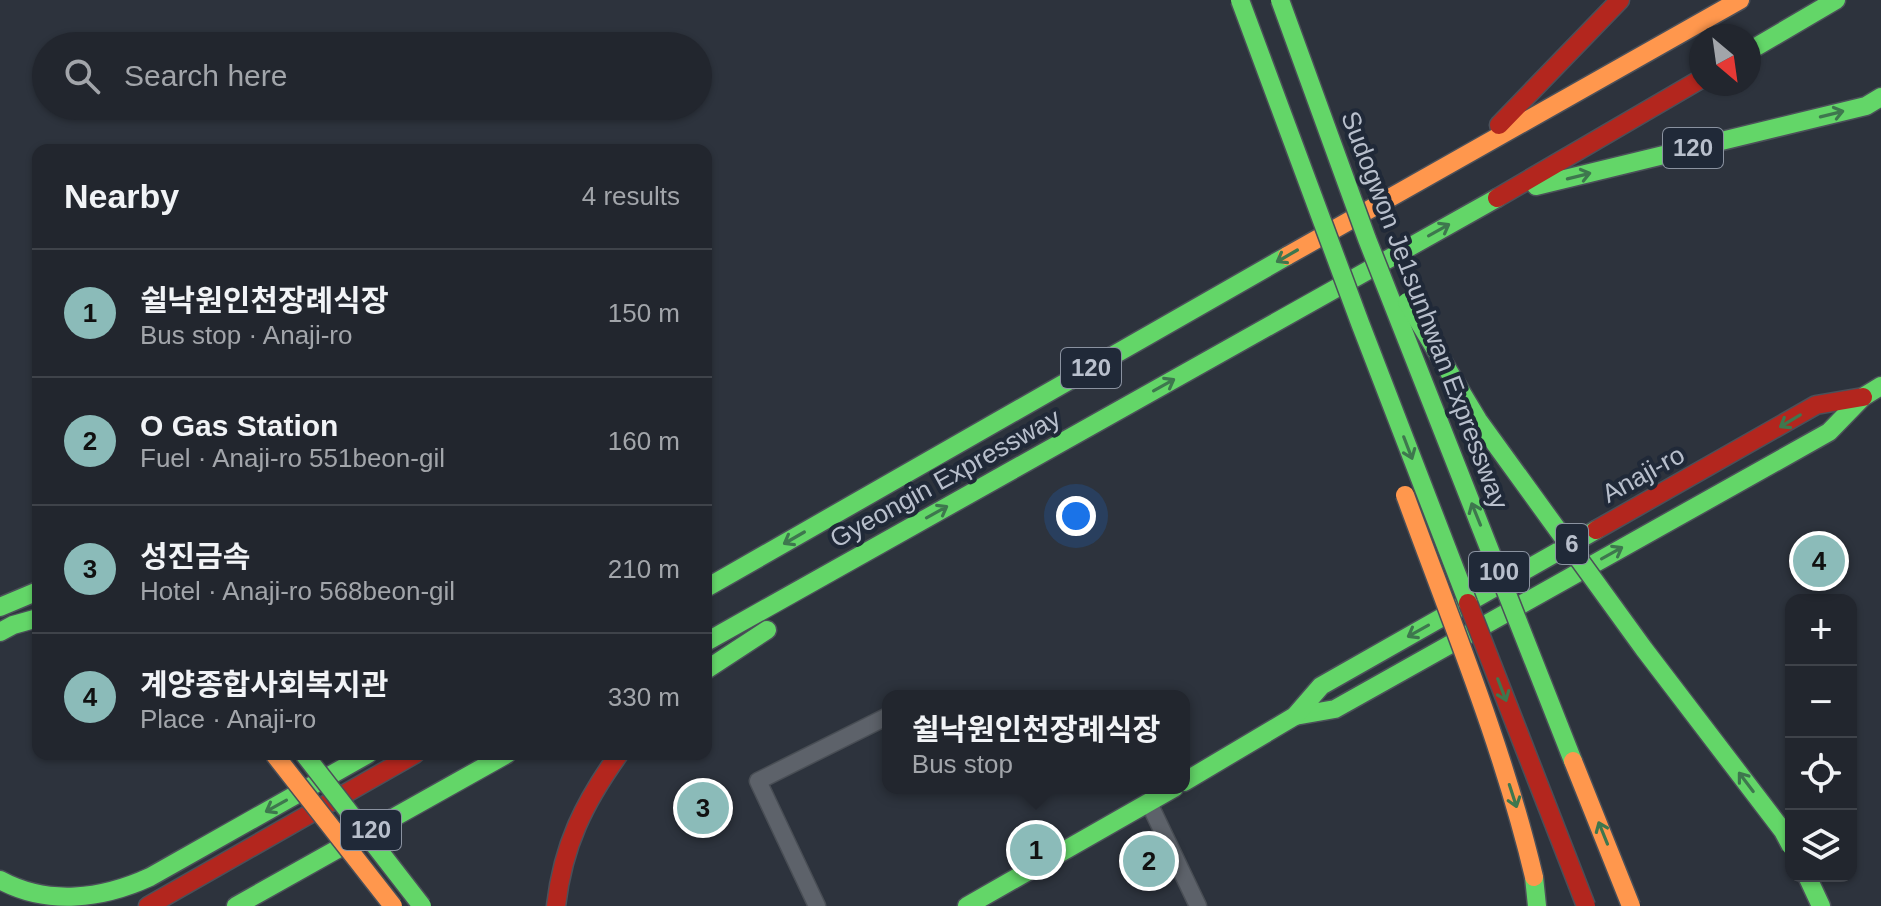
<!DOCTYPE html>
<html lang="en">
<head>
<meta charset="utf-8">
<style>
  :root { --surface:#22262e; --page:#2a2e36; --text:#f1f3f6; --muted:#a2a5aa; --line:#3f434a; --accent:#8bbbb9 }
  body { margin:0; font-family:Arial,"Noto Sans KR",sans-serif; background:var(--page); color:var(--text) }
  .controls { position:absolute; right:24px; bottom:24px; display:grid; overflow:hidden; border-radius:16px; box-shadow:0 2px 6px #0004 }
  .controls button { width:72px; height:72px; display:grid; place-items:center; padding:0; border:0; border-bottom:2px solid var(--line); background:var(--surface); color:var(--text); font:40px sans-serif }
  .compass { position:absolute; left:1689px; top:24px; width:72px; height:72px; border-radius:50%; background:var(--surface); box-shadow:0 2px 6px #0004; rotate:151deg }
  .you { position:absolute; left:1076px; top:516px; width:28px; height:28px; margin:-20px; border:6px solid #fff; border-radius:50%; background:#1a73e8; box-shadow:0 0 0 12px #1a73e833 }
  .badge { display:grid; place-items:center; width:52px; height:52px; border-radius:50%; background:var(--accent); color:#111; font-size:26px; font-weight:700 }
  .pin { position:absolute; translate:-50% -50%; border:4px solid #fff; box-shadow:0 2px 8px #0006 }
  .popup { position:absolute; left:882px; top:690px; width:308px; height:104px; box-sizing:border-box; display:grid; place-content:center; border-radius:16px; background:var(--surface); filter:drop-shadow(0 2px 6px #0005); font-size:26px; white-space:nowrap; color:var(--muted) }
  .popup b { font-size:30px; color:var(--text) }
  .popup::after { content:''; position:absolute; left:50%; top:100%; margin-left:-16px; border:16px solid transparent; border-top-color:var(--surface) }
  .list { margin:0; padding:0; list-style:none }
  h2 { display:flex; justify-content:space-between; align-items:center; height:104px; margin:0; padding:0 32px; font-size:34px }
  h2 small { font-size:26px; font-weight:400; color:var(--muted) }
  .list li { display:grid; grid-template-columns:52px 1fr auto; gap:24px; align-items:center; box-sizing:border-box; height:128px; padding:0 32px; border-top:2px solid var(--line) }
  .list b { display:block; font-size:30px; white-space:nowrap }
  .list p { margin:0; font-size:26px; white-space:nowrap; color:var(--muted) }
  .list em { font-size:26px; font-style:normal; color:var(--muted) }
  .icon { flex:none; width:44px; height:44px; fill:none; stroke:currentColor; stroke-width:2; stroke-linecap:round; stroke-linejoin:round }
  .map { position:relative; flex:none; width:1881px; height:906px; overflow:hidden }
  .search { position:absolute; background:var(--surface); box-shadow:0 2px 6px #0004; left:32px; top:32px; width:680px; height:88px; display:flex; align-items:center; gap:20px; box-sizing:border-box; padding:0 28px; border-radius:44px; color:var(--muted); font-size:30px }
  .panel { position:absolute; background:var(--surface); box-shadow:0 2px 6px #0004; left:32px; top:144px; width:680px; height:616px; border-radius:16px }
  .map>svg:first-child { display:block }
  .lines { fill:none; stroke-linecap:round; stroke-linejoin:round }
  .street-casing { stroke:#494e55; stroke-width:19 }
  .fast-casing { stroke:#4b5059; stroke-width:21 }
  .slow-casing { stroke:#4b5059; stroke-width:21 }
  .jam-casing { stroke:#4b5059; stroke-width:21 }
  .street { stroke:#5d626a; stroke-width:16 }
  .fast { stroke:#63d668; stroke-width:18 }
  .slow { stroke:#ff974d; stroke-width:18 }
  .jam { stroke:#b3261e; stroke-width:18 }
  .fast-bridge-casing { stroke:#4a4f58; stroke-width:21; stroke-linecap:butt }
  .slow-bridge-casing { stroke:#4a4f58; stroke-width:21; stroke-linecap:butt }
  .jam-bridge-casing { stroke:#4a4f58; stroke-width:21; stroke-linecap:butt }
  .fast-bridge { stroke:#63d668; stroke-width:18 }
  .slow-bridge { stroke:#ff974d; stroke-width:18 }
  .jam-bridge { stroke:#b3261e; stroke-width:18 }
  .oneway { stroke:#3e774e }
  .labels { text-anchor:middle; stroke-width:8; stroke-linejoin:round; paint-order:stroke }
  .shield { fill:#202938; stroke:#8a92a0; stroke-width:2 }
  .shield-label { font-size:24px; font-weight:bold; fill:#b8bfcc }
  .street-label { font-size:26px; fill:#b8bfcc; stroke:#202938 }
</style>
</head>
<body>
<div class="map">
<svg width="1881" height="906" viewBox="0 0 1881 906">
  <rect width="100%" height="100%" fill="#2d333d"/>
  <g class="lines">
    <g class="street-casing">
      <g id="street">
        <path d="M1149,803L1198,906"/>
        <path d="M817,906L758,781L888,716"/>
      </g>
    </g>
    <g class="fast-casing">
      <g id="fast">
        <path d="M1749,51L1836,0"/>
        <path d="M1536,186L1866,106L1881,97"/>
        <path d="M706,588L1287,256"/>
        <path d="M0,607L38,591"/>
        <path d="M0,632L13,625L38,618"/>
        <path d="M706,642L1497,198"/>
        <path d="M706,670L767,630"/>
        <path d="M1295,716L1335,709L1829,432L1863,397L1881,386"/>
        <path d="M1184,782L1295,716L1321,686L1596,530"/>
        <path d="M1807,876L1821,906"/>
        <path d="M1534,877L1537,906"/>
        <path d="M0,880C48,906 102,899 150,877L368,754"/>
        <path d="M236,906L507,754"/>
        <path d="M967,906L1174,788"/>
      </g>
    </g>
    <g class="slow-casing">
      <path id="slow" d="M1287,256L1740,0"/>
    </g>
    <g class="jam-casing">
      <g id="jam">
        <path d="M1499,125L1620,0"/>
        <path d="M1497,198L1701,79"/>
        <path d="M1596,530L1816,405L1863,397"/>
        <path d="M148,906L415,754"/>
        <path d="M556,906C563,845 584,803 619,754"/>
      </g>
    </g>
    <use href="#street" class="street"/>
    <use href="#fast" class="fast"/>
    <use href="#slow" class="slow"/>
    <use href="#jam" class="jam"/>
    <g class="fast-bridge-casing">
      <g id="fast-bridge">
        <path d="M1240,0L1360,323L1468,603"/>
        <path d="M1280,0L1367,239L1573,761"/>
        <path d="M1407,302L1478,420L1644,649L1783,831L1791,846"/>
        <path d="M304,754L422,906"/>
      </g>
    </g>
    <g class="slow-bridge-casing">
      <g id="slow-bridge">
        <path d="M1405,495C1451,621 1503,746 1534,877"/>
        <path d="M274,754L393,906"/>
        <path d="M1573,761L1631,906"/>
      </g>
    </g>
    <g class="jam-bridge-casing">
      <path id="jam-bridge" d="M1468,603L1586,906"/>
    </g>
    <use href="#fast-bridge" class="fast-bridge"/>
    <use href="#slow-bridge" class="slow-bridge"/>
    <use href="#jam-bridge" class="jam-bridge"/>
  </g>
  <defs><path id="oneway-shaft" d="M-6 0H5M1.5-3L5.5 0L1.5 3" fill="none" stroke-width="1.6" stroke-linecap="round" stroke-linejoin="round" transform="scale(2)"/></defs>
  <g class="oneway">
    <use href="#oneway-shaft" transform="translate(1832 114) rotate(-14)"/>
    <use href="#oneway-shaft" transform="translate(1579 176) rotate(-14)"/>
    <use href="#oneway-shaft" transform="translate(1439 230) rotate(-29)"/>
    <use href="#oneway-shaft" transform="translate(1287 256) rotate(150)"/>
    <use href="#oneway-shaft" transform="translate(1164 385) rotate(-29)"/>
    <use href="#oneway-shaft" transform="translate(1790 421) rotate(149)"/>
    <use href="#oneway-shaft" transform="translate(1408 448) rotate(69)"/>
    <use href="#oneway-shaft" transform="translate(937 512) rotate(-29)"/>
    <use href="#oneway-shaft" transform="translate(1476 514) rotate(-112)"/>
    <use href="#oneway-shaft" transform="translate(794 538) rotate(150)"/>
    <use href="#oneway-shaft" transform="translate(1612 553) rotate(-29)"/>
    <use href="#oneway-shaft" transform="translate(1418 631) rotate(151)"/>
    <use href="#oneway-shaft" transform="translate(1502 690) rotate(69)"/>
    <use href="#oneway-shaft" transform="translate(1746 782) rotate(-127)"/>
    <use href="#oneway-shaft" transform="translate(1513 796) rotate(72)"/>
    <use href="#oneway-shaft" transform="translate(276 806) rotate(151)"/>
    <use href="#oneway-shaft" transform="translate(1603 833) rotate(-112)"/>
  </g>
  <g class="labels">
    <g class="shield">
      <rect x="1663" y="128" width="60" height="40" rx="6"/>
      <rect x="1061" y="348" width="60" height="40" rx="6"/>
      <rect x="1556" y="524" width="32" height="40" rx="6"/>
      <rect x="1469" y="552" width="60" height="40" rx="6"/>
      <rect x="341" y="810" width="60" height="40" rx="6"/>
    </g>
    <g class="shield-label">
      <text x="1693" y="156">120</text>
      <text x="1091" y="376">120</text>
      <text x="1572" y="552">6</text>
      <text x="1499" y="580">100</text>
      <text x="371" y="838">120</text>
    </g>
    <g class="street-label">
      <text transform="translate(1425 310) rotate(69)" y="9">Sudogwon Je1sunhwan Expressway</text>
      <text transform="translate(1643 474) rotate(-29)" y="9">Anaji-ro</text>
      <text transform="translate(945 478) rotate(-29)" y="9">Gyeongin Expressway</text>
    </g>
  </g>
</svg>
<div class="controls">
<button>+</button>
<button>−</button>
<button><svg class="icon" aria-label="locate" viewBox="0 0 24 24"><circle cx="12" cy="12" r="6"/><path d="M12 2v4M12 18v4M2 12h4M18 12h4"/></svg></button>
<button><svg class="icon" aria-label="layers" viewBox="0 0 24 24"><path d="M12 4l9 5-9 5-9-5zM3 14l9 5 9-5"/></svg></button>
</div>
<svg class="compass" viewBox="-18 -18 36 36"><path d="M0-13l5 13h-10z" fill="#e53935"/><path d="M0 13l5-13h-10z" fill="#a2a5aa"/></svg>
<div class="you"></div>
<div class="pin badge" style="left:1036px;top:850px">1</div>
<div class="popup"><b>쉴낙원인천장례식장</b>Bus stop</div>
<div class="pin badge" style="left:1149px;top:861px">2</div>
<div class="pin badge" style="left:703px;top:808px">3</div>
<div class="pin badge" style="left:1819px;top:561px">4</div>
<div class="search"><svg class="icon" aria-label="search" viewBox="0 0 24 24"><circle cx="10" cy="10" r="6"/><path d="M15 15l6 6"/></svg>Search here</div>
<section class="panel">
<h2>Nearby<small>4 results</small></h2>
<ul class="list">
<li><span class="badge">1</span><div><b>쉴낙원인천장례식장</b><p>Bus stop · Anaji-ro</p></div><em>150 m</em></li>
<li><span class="badge">2</span><div><b>O Gas Station</b><p>Fuel · Anaji-ro 551beon-gil</p></div><em>160 m</em></li>
<li><span class="badge">3</span><div><b>성진금속</b><p>Hotel · Anaji-ro 568beon-gil</p></div><em>210 m</em></li>
<li><span class="badge">4</span><div><b>계양종합사회복지관</b><p>Place · Anaji-ro</p></div><em>330 m</em></li>
</ul>
</section>
</div>
</body>
</html>
